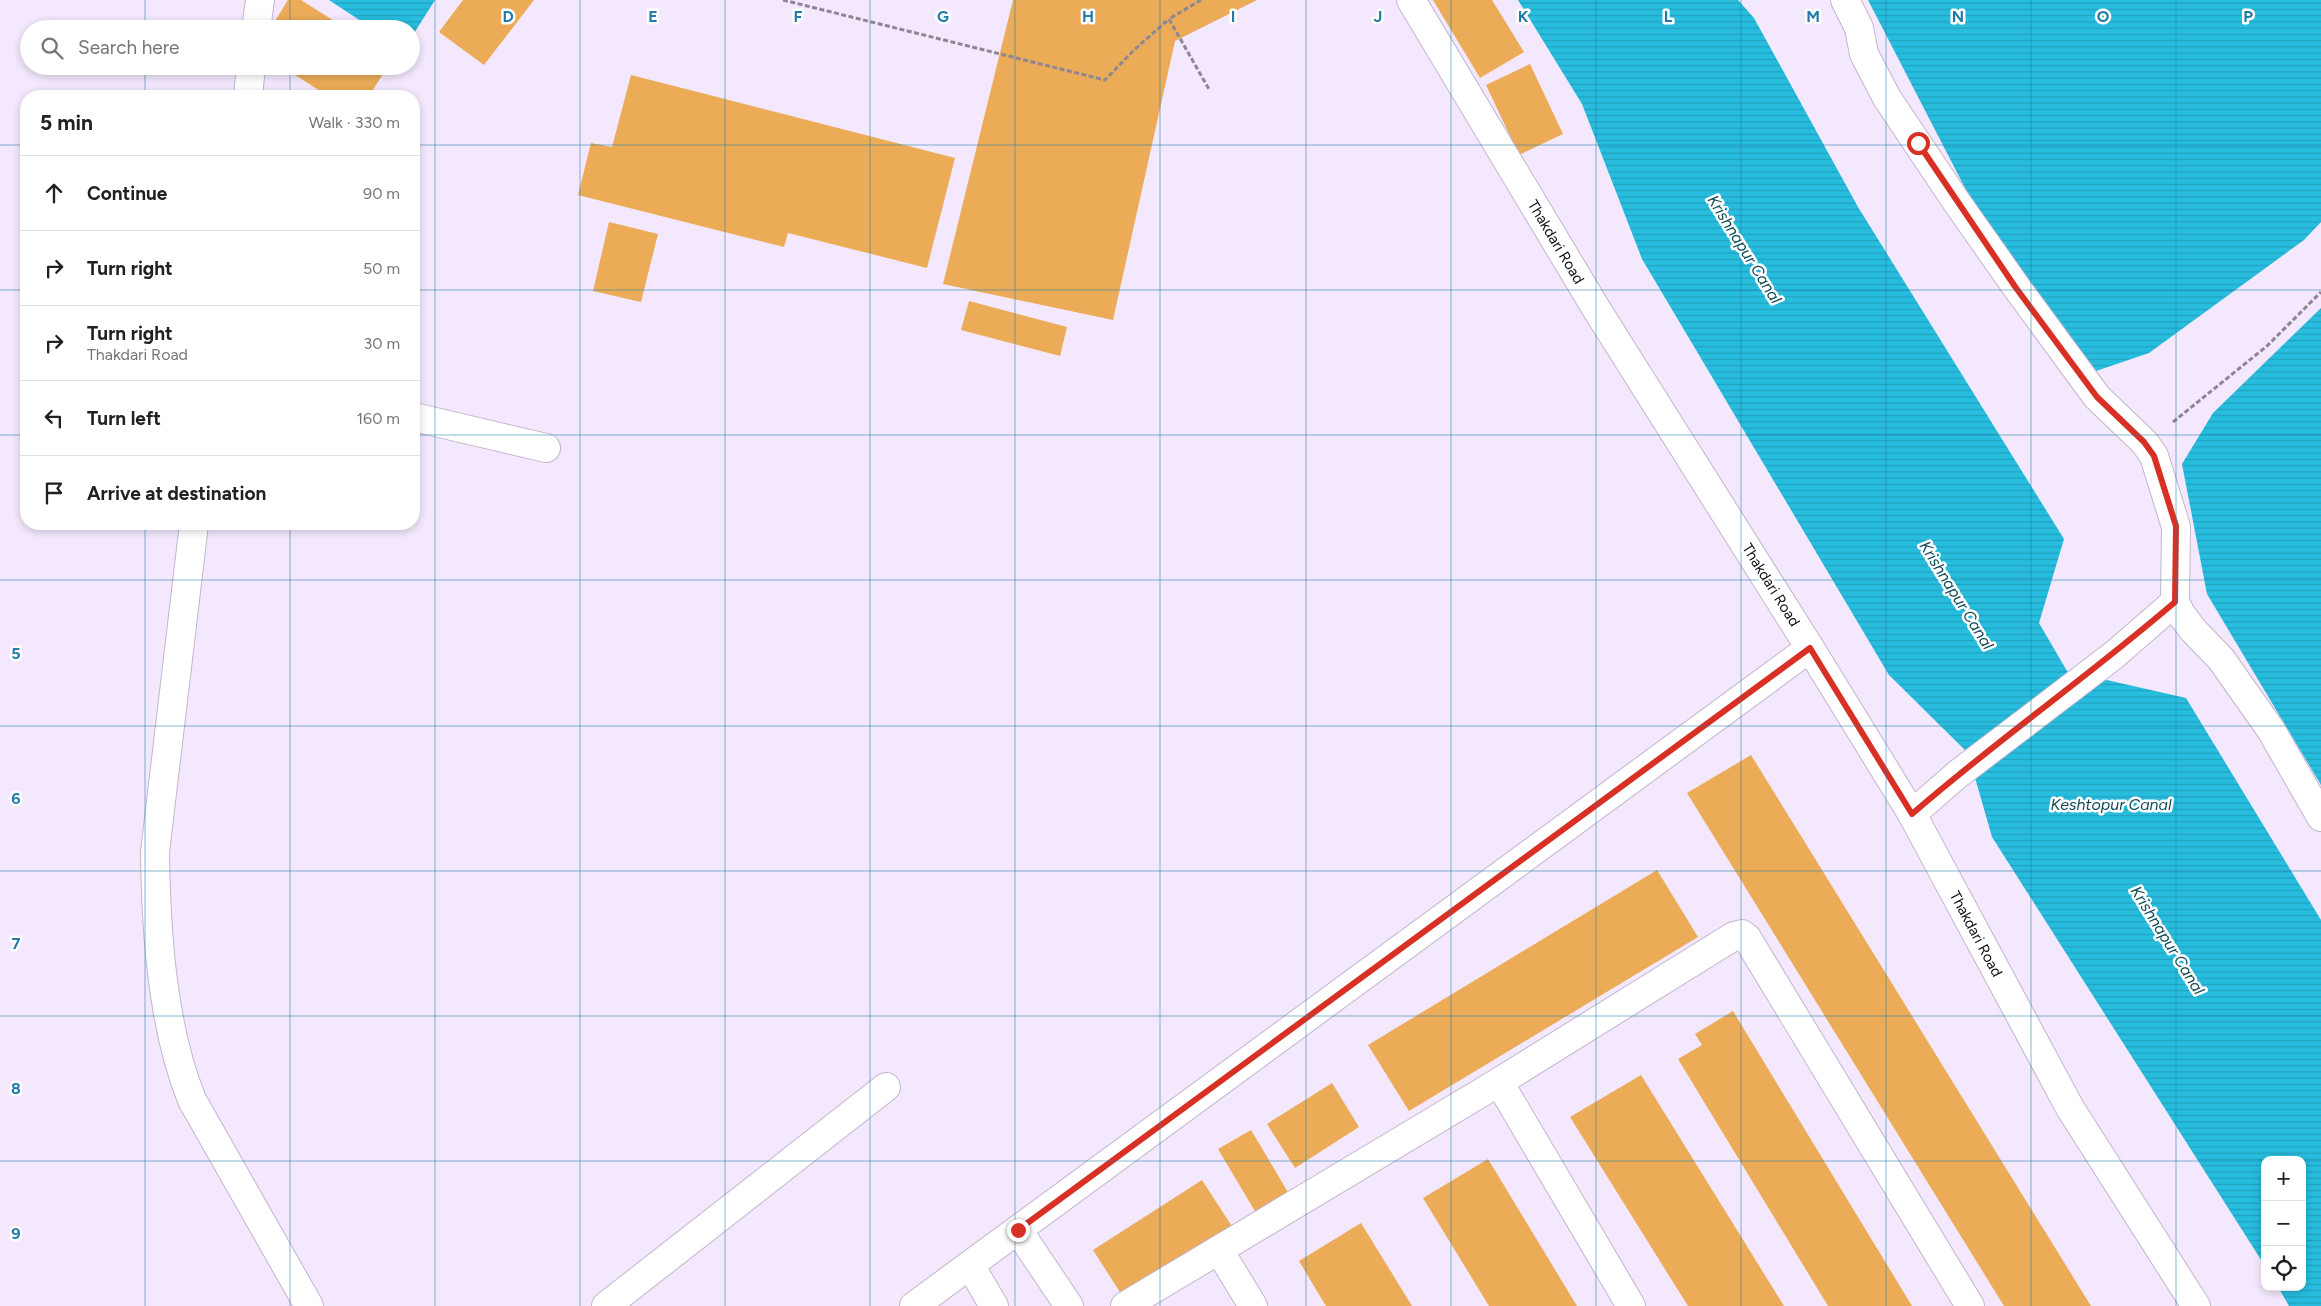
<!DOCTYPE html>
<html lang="en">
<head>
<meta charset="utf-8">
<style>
  :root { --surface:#fff; --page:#f2f2f2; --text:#202124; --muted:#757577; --line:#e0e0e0 }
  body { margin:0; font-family:Figtree,sans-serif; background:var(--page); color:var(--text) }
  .controls { position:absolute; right:15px; bottom:15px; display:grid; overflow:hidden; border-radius:10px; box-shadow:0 2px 8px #0003 }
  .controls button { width:45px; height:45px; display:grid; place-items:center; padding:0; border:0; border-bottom:1px solid var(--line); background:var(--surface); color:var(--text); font:25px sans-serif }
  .stop { position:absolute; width:15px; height:15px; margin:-11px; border:4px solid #d93025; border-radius:50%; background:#fff }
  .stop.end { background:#d93025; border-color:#fff; box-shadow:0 1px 5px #0008 }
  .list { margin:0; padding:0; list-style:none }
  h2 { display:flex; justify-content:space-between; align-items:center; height:65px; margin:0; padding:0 20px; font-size:21px }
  h2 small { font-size:16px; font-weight:400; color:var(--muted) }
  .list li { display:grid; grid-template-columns:32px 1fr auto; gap:15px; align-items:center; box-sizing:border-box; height:75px; padding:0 20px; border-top:1px solid var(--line) }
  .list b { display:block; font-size:19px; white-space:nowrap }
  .list p { margin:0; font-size:16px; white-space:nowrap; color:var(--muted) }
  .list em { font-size:16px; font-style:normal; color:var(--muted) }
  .icon { flex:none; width:28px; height:28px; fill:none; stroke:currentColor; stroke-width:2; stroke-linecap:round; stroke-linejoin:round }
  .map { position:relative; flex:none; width:2321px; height:1306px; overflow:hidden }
  .search { position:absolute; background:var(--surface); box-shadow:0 2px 8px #0003; left:20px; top:20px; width:400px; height:55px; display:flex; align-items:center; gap:12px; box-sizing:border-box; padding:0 18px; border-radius:28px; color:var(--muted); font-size:19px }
  .panel { position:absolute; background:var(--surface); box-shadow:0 2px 8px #0003; left:20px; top:90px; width:400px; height:440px; border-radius:20px }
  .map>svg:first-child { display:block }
  .water { fill:url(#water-rules) }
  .building { fill:#ebab57 }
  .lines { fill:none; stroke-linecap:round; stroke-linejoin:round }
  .minor-casing { stroke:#c2b5ce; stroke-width:30 }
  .path { stroke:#8e8695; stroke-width:3; stroke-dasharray:5 2.5; stroke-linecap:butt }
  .minor { stroke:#fff; stroke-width:28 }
  .route { stroke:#d93025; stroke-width:6 }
  .grid { fill:none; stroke:#227caa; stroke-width:1; stroke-opacity:0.55 }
  .labels { text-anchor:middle; stroke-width:5; stroke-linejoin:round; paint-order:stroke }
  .street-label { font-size:15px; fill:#120d16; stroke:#fff }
  .water-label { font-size:16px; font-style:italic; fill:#0d4957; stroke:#fff }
  .grid-label { font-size:16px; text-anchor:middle; font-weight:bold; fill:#227caa; stroke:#fff; stroke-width:5; stroke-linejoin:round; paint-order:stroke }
</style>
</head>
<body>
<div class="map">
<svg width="2321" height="1306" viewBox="0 0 2321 1306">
  <defs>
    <pattern id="water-rules" width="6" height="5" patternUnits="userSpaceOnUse" patternTransform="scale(1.25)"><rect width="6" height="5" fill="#27bdde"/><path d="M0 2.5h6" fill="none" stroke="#22a1be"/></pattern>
  </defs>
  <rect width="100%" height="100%" fill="#f3e8fd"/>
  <g class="water">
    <path d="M329,0H435L411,38V29H373Z"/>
    <path d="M1518,0H1738L1754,18L1858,207L2064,539L2039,623L2067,671L2186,698L2321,920V1306H2289L2278,1287H2302V1160H2265V1266L1992,837L1968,753L1889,675L1642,259L1582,104Z"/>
    <path d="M1868,0H2321V222L2304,240L2149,353L2096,371L1980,217Z"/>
    <path d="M2321,308V785L2207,594L2182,464L2213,413Z"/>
  </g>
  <g class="building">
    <path d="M288,0H301L347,29H270Z"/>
    <path d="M463,0H534L484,65L439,32Z"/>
    <path d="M1013,0H1257L1175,41L1113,320L943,284Z"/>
    <path d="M1433,0H1492L1524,52L1480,78Z"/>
    <path d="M1530,64L1563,134L1519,155L1486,85Z"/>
    <path d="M281,66H388L369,96H328Z"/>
    <path d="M631,75L955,158L927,268L788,233L784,247L578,195L591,143L612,147Z"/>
    <path d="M609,222L658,234L641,302L593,291Z"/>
    <path d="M969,301L1067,327L1060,356L961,330Z"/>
    <path d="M1751,755L2091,1306H2004L1687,793Z"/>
    <path d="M1657,870L1698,937L1409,1111L1368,1045Z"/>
    <path d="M1733,1011L1912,1306H1828L1678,1059L1702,1045L1695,1034Z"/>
    <path d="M1641,1075L1784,1306H1688L1570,1117Z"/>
    <path d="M1332,1083L1359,1127L1295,1168L1267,1124Z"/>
    <path d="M1251,1130L1289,1194L1256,1213L1218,1149Z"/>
    <path d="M1488,1159L1577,1306H1489L1423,1198Z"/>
    <path d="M1202,1180L1235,1231L1125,1300L1093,1250Z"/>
    <path d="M1361,1223L1412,1306H1326L1299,1261Z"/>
  </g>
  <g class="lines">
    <g class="minor-casing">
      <g id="minor">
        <path d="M1411,0L1597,310L1810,648L1912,814L2070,1108L2196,1306"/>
        <path d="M1845,0L1859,28L1864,54L1887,98L1958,204L2017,288L2097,397L2145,443L2154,456L2176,527L2175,602L2181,614L2193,630L2221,659L2271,730L2321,817"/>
        <path d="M256,29L260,0"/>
        <path d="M248,96L251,66"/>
        <path d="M414,417L546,448"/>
        <path d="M194,524L155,852C156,931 162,1026 192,1100L309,1306"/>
        <path d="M1912,814L1958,774L2114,655L2175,602"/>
        <path d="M1499,1082L1734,936L1742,934L1747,938L1970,1306"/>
        <path d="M1018,1230L1069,1306"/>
        <path d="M1219,1250L1253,1306"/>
        <path d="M970,1265L994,1306"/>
        <path d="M606,1306L886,1087"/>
        <path d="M914,1306L1810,648"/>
        <path d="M1125,1306L1499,1082L1631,1306"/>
      </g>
    </g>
    <g class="path">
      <path d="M783,0L1105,80L1134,50L1169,19"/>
      <path d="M1201,0L1169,19L1210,91"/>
      <path d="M2173,422L2267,346L2321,292"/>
    </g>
    <use href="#minor" class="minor"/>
  </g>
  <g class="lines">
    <path class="route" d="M1018,1230L1810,648L1912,814C1997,740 2089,676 2175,602L2176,526L2154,456L2144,442L2097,397L2016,288L1918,143"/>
  </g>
  <path class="grid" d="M145,0V29M290,0V29M435,0V1306M580,0V1306M725,0V1306M870,0V1306M1015,0V1306M1160,0V1306M1306,0V1306M1451,0V1306M1596,0V1306M1741,0V1306M1886,0V1306M2031,0V1306M2176,0V1306M145,66V96M290,66V96M0,145H26M414,145H2321M0,290H26M414,290H2321M0,435H26M414,435H2321M145,524V1306M290,524V1306M0,580H2321M0,726H2321M0,871H2321M0,1016H2321M0,1161H2265M2302,1161H2321"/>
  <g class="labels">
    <g class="street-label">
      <text transform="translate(1556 242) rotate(59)" y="5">Thakdari Road</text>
      <text transform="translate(1771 585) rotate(58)" y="5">Thakdari Road</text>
      <text transform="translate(1976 934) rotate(62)" y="5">Thakdari Road</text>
    </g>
    <g class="water-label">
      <text transform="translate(1745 249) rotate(58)" y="6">Krishnapur Canal</text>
      <text transform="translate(1957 595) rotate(58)" y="6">Krishnapur Canal</text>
      <text x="2111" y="810">Keshtopur Canal</text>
      <text transform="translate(2168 940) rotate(58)" y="6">Krishnapur Canal</text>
    </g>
  </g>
  <g class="grid-label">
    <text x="508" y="22">D</text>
    <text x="653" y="22">E</text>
    <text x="798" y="22">F</text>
    <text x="943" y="22">G</text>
    <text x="1088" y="22">H</text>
    <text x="1233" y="22">I</text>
    <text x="1378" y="22">J</text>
    <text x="1523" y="22">K</text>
    <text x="1668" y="22">L</text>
    <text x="1813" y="22">M</text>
    <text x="1958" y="22">N</text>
    <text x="2103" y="22">O</text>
    <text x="2248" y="22">P</text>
    <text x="16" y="659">5</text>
    <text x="16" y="804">6</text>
    <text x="16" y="949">7</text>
    <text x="16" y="1094">8</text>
    <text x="16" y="1239">9</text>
  </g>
</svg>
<div class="controls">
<button>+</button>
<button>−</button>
<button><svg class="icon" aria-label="locate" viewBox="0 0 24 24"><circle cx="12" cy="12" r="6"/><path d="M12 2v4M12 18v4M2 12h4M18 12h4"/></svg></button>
</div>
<div class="stop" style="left:1918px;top:143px"></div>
<div class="stop end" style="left:1018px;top:1230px"></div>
<div class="search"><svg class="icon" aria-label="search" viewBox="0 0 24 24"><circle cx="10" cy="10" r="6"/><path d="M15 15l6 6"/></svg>Search here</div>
<section class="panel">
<h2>5 min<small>Walk · 330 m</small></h2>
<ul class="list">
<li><svg class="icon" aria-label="ahead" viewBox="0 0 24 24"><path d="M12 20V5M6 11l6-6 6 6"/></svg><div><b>Continue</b></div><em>90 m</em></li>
<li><svg class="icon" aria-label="right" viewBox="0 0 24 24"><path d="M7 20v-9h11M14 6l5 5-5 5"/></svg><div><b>Turn right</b></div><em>50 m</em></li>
<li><svg class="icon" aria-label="right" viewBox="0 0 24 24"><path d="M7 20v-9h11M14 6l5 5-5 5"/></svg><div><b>Turn right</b><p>Thakdari Road</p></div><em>30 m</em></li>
<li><svg class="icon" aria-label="left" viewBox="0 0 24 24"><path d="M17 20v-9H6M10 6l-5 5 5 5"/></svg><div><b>Turn left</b></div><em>160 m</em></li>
<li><svg class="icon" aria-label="arrive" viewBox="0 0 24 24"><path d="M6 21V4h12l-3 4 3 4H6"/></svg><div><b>Arrive at destination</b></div></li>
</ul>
</section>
</div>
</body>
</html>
